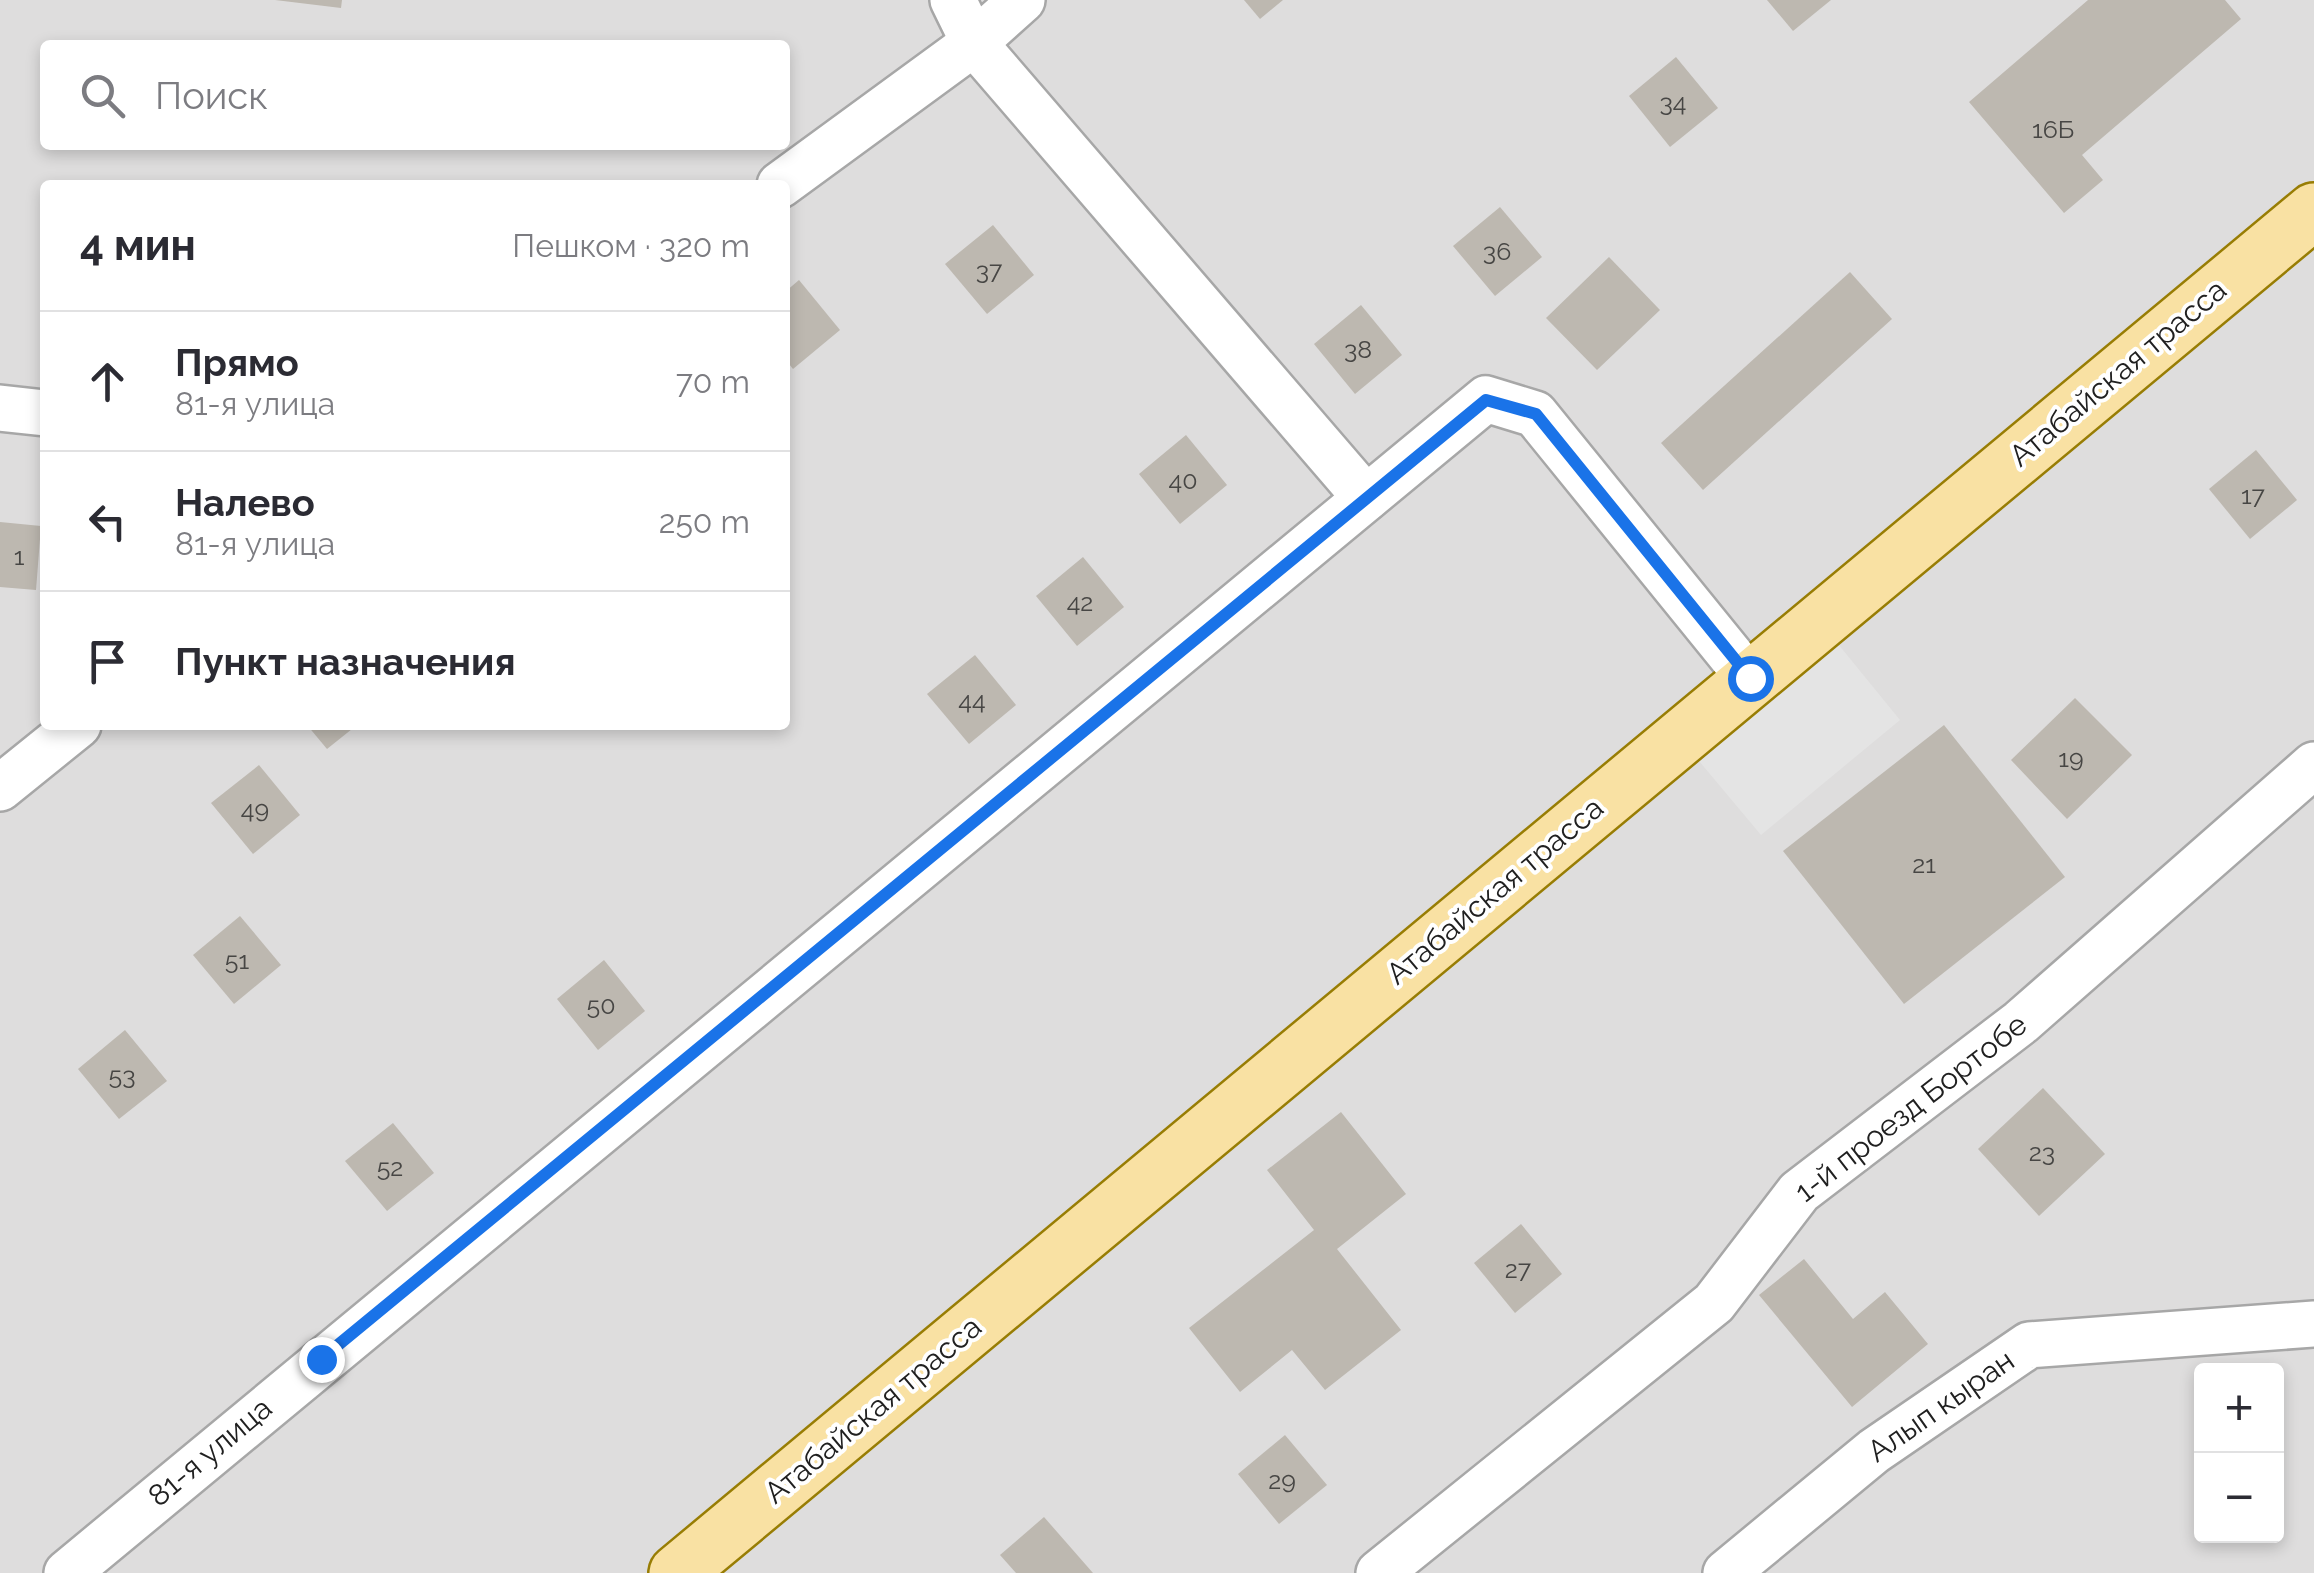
<!DOCTYPE html>
<html lang="ru">
<head>
<meta charset="utf-8">
<style>
  :root { --surface:#fff; --page:#f7f7f7; --text:#2b2b33; --muted:#7c7c81; --line:#e1e1e2 }
  body { margin:0; font-family:Raleway,sans-serif; background:var(--page); color:var(--text) }
  .controls { position:absolute; right:30px; bottom:30px; display:grid; overflow:hidden; border-radius:10px; box-shadow:0 5px 15px #0003 }
  .controls button { width:90px; height:90px; display:grid; place-items:center; padding:0; border:0; border-bottom:2px solid var(--line); background:var(--surface); color:var(--text); font:50px sans-serif }
  .stop { position:absolute; width:30px; height:30px; margin:-22px; border:8px solid #1a73e8; border-radius:50%; background:#fff }
  .stop.end { background:#1a73e8; border-color:#fff; box-shadow:0 2px 10px #0008 }
  .list { margin:0; padding:0; list-style:none }
  h2 { display:flex; justify-content:space-between; align-items:center; height:130px; margin:0; padding:0 40px; font-size:42px }
  h2 small { font-size:32px; font-weight:400; color:var(--muted) }
  .list li { display:grid; grid-template-columns:65px 1fr auto; gap:30px; align-items:center; box-sizing:border-box; height:140px; padding:0 40px; border-top:2px solid var(--line) }
  .list b { display:block; font-size:38px; white-space:nowrap }
  .list p { margin:0; font-size:32px; white-space:nowrap; color:var(--muted) }
  .list em { font-size:32px; font-style:normal; color:var(--muted) }
  .icon { flex:none; width:55px; height:55px; fill:none; stroke:currentColor; stroke-width:2; stroke-linecap:round; stroke-linejoin:round }
  .map { position:relative; flex:none; width:2314px; height:1573px; overflow:hidden }
  .search { position:absolute; background:var(--surface); box-shadow:0 5px 15px #0003; left:40px; top:40px; width:750px; height:110px; display:flex; align-items:center; gap:25px; box-sizing:border-box; padding:0 35px; border-radius:10px; color:var(--muted); font-size:38px }
  .panel { position:absolute; background:var(--surface); box-shadow:0 5px 15px #0003; left:40px; top:180px; width:750px; height:550px; border-radius:10px }
  .map>svg:first-child { display:block }
  .residential { fill:#dedddd; fill-rule:evenodd }
  .parking { fill:#e4e4e4 }
  .building { fill:#bdb8b0 }
  .lines { fill:none; stroke-linecap:round; stroke-linejoin:round }
  .minor-casing { stroke:#a7a7a7; stroke-width:50 }
  .major-casing { stroke:#987d04; stroke-width:60 }
  .minor { stroke:#fff; stroke-width:45 }
  .major { stroke:#f9e1a3; stroke-width:55 }
  .route { stroke:#1a73e8; stroke-width:12 }
  .labels { text-anchor:middle; stroke-width:8; stroke-linejoin:round; paint-order:stroke }
  .number-label { font-size:25px; fill:#474644 }
  .street-label { font-size:30px; fill:#202020; stroke:#fff }
</style>
</head>
<body>
<div class="map">
<svg width="2314" height="1573" viewBox="0 0 2314 1573">
  <rect width="100%" height="100%" fill="#f0efe7"/>
  <path class="residential" d="M0,0H2314V1573H0ZM45,45H785V145H45ZM45,185H785V725H45ZM2202,1370H2276V1536H2202Z"/>
  <path class="parking" d="M1834,639L1900,720L1761,835L1694,755Z"/>
  <g class="building">
    <path d="M275,0H342L341,8Z"/>
    <path d="M1244,0H1283L1260,19Z"/>
    <path d="M1767,0H1831L1793,31Z"/>
    <path d="M2088,0H2225L2241,19L2082,155L2103,180L2064,213L1969,102Z"/>
    <path d="M1676,57L1718,108L1670,147L1629,96Z"/>
    <path d="M1500,207L1542,257L1495,296L1453,246Z"/>
    <path d="M993,225L1034,275L987,314L945,264Z"/>
    <path d="M1609,257L1660,310L1597,370L1546,318Z"/>
    <path d="M1850,272L1892,319L1703,490L1661,443Z"/>
    <path d="M799,280L840,330L793,369L785,359V292Z"/>
    <path d="M1361,305L1402,355L1355,394L1314,344Z"/>
    <path d="M1186,435L1227,485L1180,524L1139,474Z"/>
    <path d="M2256,450L2297,500L2250,539L2209,489Z"/>
    <path d="M0,522L41,526L36,590L0,587Z"/>
    <path d="M1083,557L1124,607L1077,646L1036,596Z"/>
    <path d="M975,655L1016,705L969,744L927,694Z"/>
    <path d="M2075,698L2132,755L2067,819L2011,760Z"/>
    <path d="M307,725H357L327,749Z"/>
    <path d="M1944,725L2065,877L1904,1004L1783,851Z"/>
    <path d="M259,765L300,815L253,854L211,803Z"/>
    <path d="M240,916L281,965L234,1004L193,955Z"/>
    <path d="M604,960L645,1011L598,1050L557,999Z"/>
    <path d="M125,1030L167,1081L119,1119L78,1069Z"/>
    <path d="M2043,1088L2105,1154L2039,1216L1978,1149Z"/>
    <path d="M1341,1112L1406,1194L1337,1249L1401,1330L1325,1390L1292,1350L1240,1392L1189,1328L1314,1230L1267,1170Z"/>
    <path d="M393,1123L434,1173L387,1211L345,1161Z"/>
    <path d="M1521,1224L1562,1274L1515,1313L1474,1263Z"/>
    <path d="M1804,1259L1853,1319L1885,1292L1928,1344L1852,1407L1759,1295Z"/>
    <path d="M1285,1435L1327,1485L1279,1524L1238,1474Z"/>
    <path d="M1044,1517L1093,1573H1016L1000,1555Z"/>
  </g>
  <g class="lines">
    <g class="minor-casing">
      <g id="minor">
        <path d="M953,0L974,43L1366,498"/>
        <path d="M780,185L974,43L1022,0"/>
        <path d="M0,408L45,413"/>
        <path d="M0,788L78,725"/>
        <path d="M67,1573L1486,399L1535,414L1750,679"/>
        <path d="M1379,1573L1714,1303L1799,1192L2021,1022L2314,765"/>
        <path d="M1726,1573L1874,1451L2029,1345L2314,1324"/>
      </g>
    </g>
    <g class="major-casing">
      <path id="major" d="M677,1573L2314,211"/>
    </g>
    <use href="#minor" class="minor"/>
    <use href="#major" class="major"/>
  </g>
  <g class="lines">
    <path class="route" d="M321,1359L1486,400L1536,414L1750,678"/>
  </g>
  <g class="labels">
    <g class="number-label">
      <text x="1673" y="111">34</text>
      <text x="2053" y="138">16Б</text>
      <text x="1497" y="260">36</text>
      <text x="989" y="279">37</text>
      <text x="1358" y="358">38</text>
      <text x="1183" y="489">40</text>
      <text x="2253" y="504">17</text>
      <text x="19" y="565">1</text>
      <text x="1080" y="611">42</text>
      <text x="972" y="709">44</text>
      <text x="2071" y="767">19</text>
      <text x="255" y="818">49</text>
      <text x="1924" y="873">21</text>
      <text x="237" y="969">51</text>
      <text x="601" y="1014">50</text>
      <text x="122" y="1084">53</text>
      <text x="2042" y="1161">23</text>
      <text x="390" y="1176">52</text>
      <text x="1518" y="1278">27</text>
      <text x="1282" y="1489">29</text>
    </g>
    <g class="street-label">
      <text transform="translate(2118 373) rotate(-40)" y="10">Атабайская трасса</text>
      <text transform="translate(1495 891) rotate(-40)" y="10">Атабайская трасса</text>
      <text transform="translate(1911 1108) rotate(-38)" y="10">1-й проезд Бортобе</text>
      <text transform="translate(1941 1406) rotate(-35)" y="10">Алып кыран</text>
      <text transform="translate(873 1410) rotate(-40)" y="10">Атабайская трасса</text>
      <text transform="translate(210 1452) rotate(-40)" y="10">81-я улица</text>
    </g>
  </g>
</svg>
<div class="controls">
<button>+</button>
<button>−</button>
</div>
<div class="stop" style="left:1750px;top:678px"></div>
<div class="stop end" style="left:321px;top:1359px"></div>
<div class="search"><svg class="icon" aria-label="search" viewBox="0 0 24 24"><circle cx="10" cy="10" r="6"/><path d="M15 15l6 6"/></svg>Поиск</div>
<section class="panel">
<h2>4 мин<small>Пешком · 320 m</small></h2>
<ul class="list">
<li><svg class="icon" aria-label="ahead" viewBox="0 0 24 24"><path d="M12 20V5M6 11l6-6 6 6"/></svg><div><b>Прямо</b><p>81-я улица</p></div><em>70 m</em></li>
<li><svg class="icon" aria-label="left" viewBox="0 0 24 24"><path d="M17 20v-9H6M10 6l-5 5 5 5"/></svg><div><b>Налево</b><p>81-я улица</p></div><em>250 m</em></li>
<li><svg class="icon" aria-label="arrive" viewBox="0 0 24 24"><path d="M6 21V4h12l-3 4 3 4H6"/></svg><div><b>Пункт назначения</b></div></li>
</ul>
</section>
</div>
</body>
</html>
